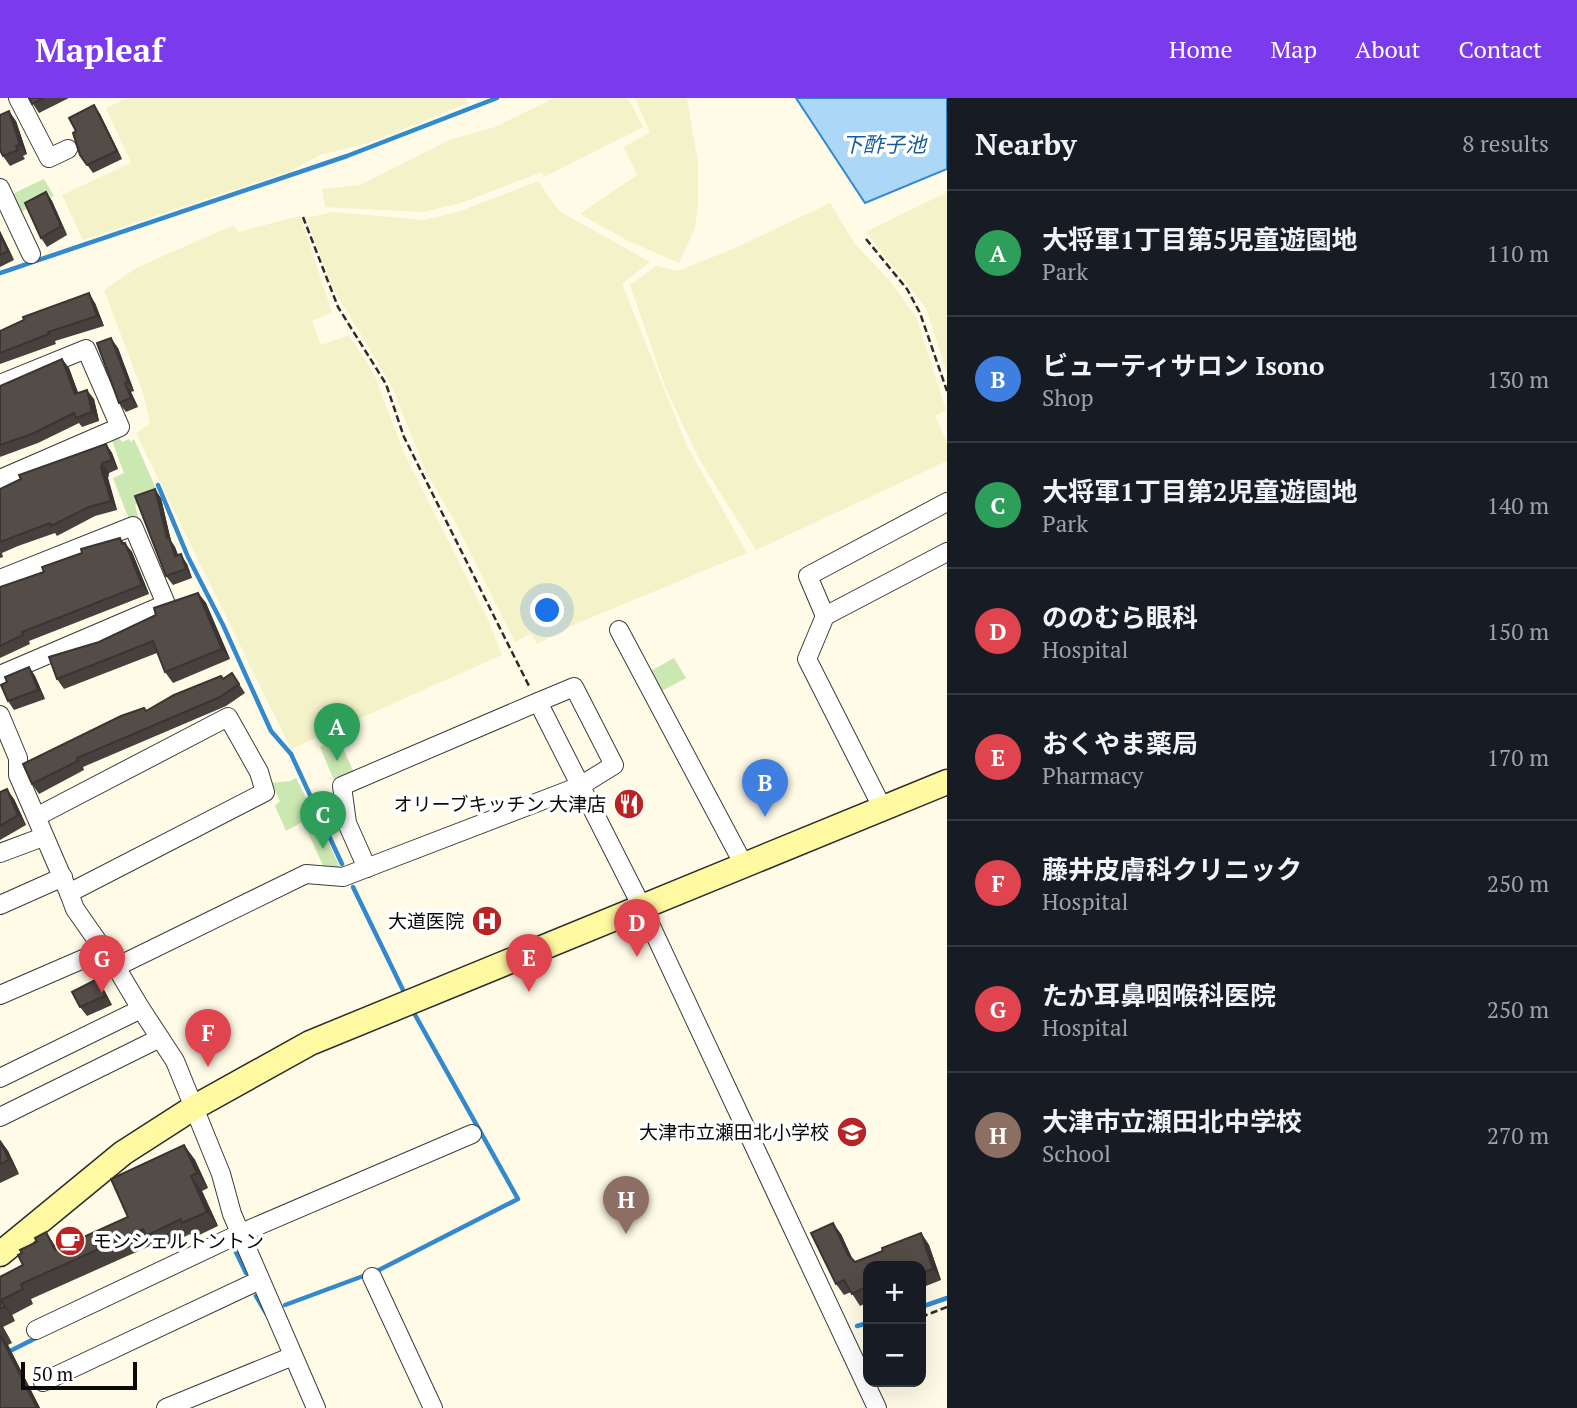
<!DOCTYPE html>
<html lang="en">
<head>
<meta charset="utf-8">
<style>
  :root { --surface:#171b24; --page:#242831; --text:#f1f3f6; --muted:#9ea1a6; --line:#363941; --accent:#7c3aed }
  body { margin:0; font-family:"PT Serif","Noto Sans JP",serif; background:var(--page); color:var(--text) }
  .controls { position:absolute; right:21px; bottom:21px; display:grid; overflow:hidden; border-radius:14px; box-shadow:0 7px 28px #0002 }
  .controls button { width:63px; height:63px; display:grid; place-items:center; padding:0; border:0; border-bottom:2px solid var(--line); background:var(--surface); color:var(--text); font:35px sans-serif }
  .scale { position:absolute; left:21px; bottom:18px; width:116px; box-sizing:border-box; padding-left:7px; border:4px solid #0a0a0a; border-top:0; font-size:19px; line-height:24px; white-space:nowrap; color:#0a0a0a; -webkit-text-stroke:5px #fff; paint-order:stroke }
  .you { position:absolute; left:548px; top:513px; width:24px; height:24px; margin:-18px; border:5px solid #fff; border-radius:50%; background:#1a73e8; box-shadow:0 0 0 10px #1a73e833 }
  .badge { display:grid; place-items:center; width:46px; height:46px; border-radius:50%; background:var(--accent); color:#fff; font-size:23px; font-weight:700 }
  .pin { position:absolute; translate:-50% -58px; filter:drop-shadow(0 2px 4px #0008) }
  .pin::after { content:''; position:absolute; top:37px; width:24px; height:21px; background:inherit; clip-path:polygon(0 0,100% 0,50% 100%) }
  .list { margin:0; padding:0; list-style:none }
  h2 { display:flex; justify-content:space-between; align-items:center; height:91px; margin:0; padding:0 28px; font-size:30px }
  h2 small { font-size:23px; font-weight:400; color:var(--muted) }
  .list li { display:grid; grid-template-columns:46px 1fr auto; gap:21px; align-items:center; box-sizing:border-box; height:126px; padding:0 28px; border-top:2px solid var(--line) }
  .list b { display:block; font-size:26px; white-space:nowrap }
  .list p { margin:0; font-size:23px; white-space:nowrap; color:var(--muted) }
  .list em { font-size:23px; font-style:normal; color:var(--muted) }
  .map { position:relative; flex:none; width:947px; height:1310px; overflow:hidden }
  header { display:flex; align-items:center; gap:42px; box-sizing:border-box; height:98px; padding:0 35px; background:var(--accent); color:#fff }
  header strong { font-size:33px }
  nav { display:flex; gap:38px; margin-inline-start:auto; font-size:24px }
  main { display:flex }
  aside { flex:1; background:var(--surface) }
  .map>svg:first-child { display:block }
  .farmland { fill:#f4f2c8 }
  .green { fill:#cce8b2 }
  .water { fill:#acd7f6; stroke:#3389cd; stroke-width:2 }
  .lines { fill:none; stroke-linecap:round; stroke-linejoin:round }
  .stream { stroke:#3389cd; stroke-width:4.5 }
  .street-casing { stroke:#3d3d3d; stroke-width:20 }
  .secondary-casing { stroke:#2c2c2c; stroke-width:27 }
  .path { stroke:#2c2c2c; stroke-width:2.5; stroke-dasharray:7 3.5; stroke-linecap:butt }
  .street { stroke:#fff; stroke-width:18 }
  .secondary { stroke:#fff9a2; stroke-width:24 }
  .wall { fill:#47413d }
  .shaded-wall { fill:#3a3532 }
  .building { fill:#534c47; stroke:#3a3532; stroke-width:2 }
  .labels { text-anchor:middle; stroke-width:7; stroke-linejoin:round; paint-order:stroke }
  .poi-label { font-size:19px; fill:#0a0a0a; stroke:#fff; text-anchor:end }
  .water-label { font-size:21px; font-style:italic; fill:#155a9b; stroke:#fff }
</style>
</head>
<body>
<header>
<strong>Mapleaf</strong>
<nav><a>Home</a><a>Map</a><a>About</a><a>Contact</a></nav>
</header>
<main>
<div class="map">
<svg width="947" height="1310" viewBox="0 0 947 1310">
  <rect width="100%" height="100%" fill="#fffbe7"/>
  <g class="farmland">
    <path d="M127,0H466L468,5L368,45L320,57L291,73L83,142L62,97L131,65L106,10Z"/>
    <path d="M554,0H628L643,29L544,79L542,74L461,105L423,114L325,109L322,91L360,87L449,42L495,29Z"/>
    <path d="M635,0H687L698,65V105L695,130L679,165L628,143L580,116L637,77L624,49L650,34Z"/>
    <path d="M538,83L559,113L650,164L622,186L687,348L747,455L578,525L537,546L531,536L515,544L455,424L427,376L391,287L333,190L306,120L333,114L424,122L458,114Z"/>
    <path d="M947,94V275L926,210L866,134Z"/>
    <path d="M830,105L855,146L891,184L917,221L946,312L935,318L947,344V363L756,452L699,361L666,291L630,187L656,168L678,173L733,151Z"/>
    <path d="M300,118L332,214L312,223L321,247L349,237L374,276L404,355L487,519L502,557L291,651L136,335L150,326L143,295L104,192L138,169L234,127L238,134Z"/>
  </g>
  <g class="green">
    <path d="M44,81L54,98L19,115L10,97Z"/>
    <path d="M118,338L122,344L129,341L131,344L134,341L159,397L135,407L139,422L130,424L113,380L124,375L111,340Z"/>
    <path d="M674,560L686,580L660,594L649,574Z"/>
    <path d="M339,641L355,677L336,687L320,649Z"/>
    <path d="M296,680L315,717L286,733L275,708L280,703L271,685L290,683Z"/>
    <path d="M318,722L342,774H326L305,728Z"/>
  </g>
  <path class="water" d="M796,0H947V71L865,105Z"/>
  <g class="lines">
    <g class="stream">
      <path d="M0,175L347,58L497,0"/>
      <path d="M158,387L188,459L223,527L271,633L291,656L342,766"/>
      <path d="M353,789L403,892"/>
      <path d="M229,1148L232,1146L246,1175"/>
      <path d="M375,1174L518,1101L414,915"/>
      <path d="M256,1198L266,1215"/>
      <path d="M285,1207L366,1177"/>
      <path d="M921,1209L947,1200"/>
      <path d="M857,1228L868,1225"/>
      <path d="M0,1258L38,1239"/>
    </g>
    <g class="street-casing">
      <g id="street">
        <path d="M18,0L49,60L68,51"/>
        <path d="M0,90L31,156"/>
        <path d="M0,286L86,251L120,329L0,381"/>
        <path d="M0,481L133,428L166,506L0,577"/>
        <path d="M825,518L808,478L947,404"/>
        <path d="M619,532L744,767"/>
        <path d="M0,617L18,660V677L69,795L265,694L259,674L228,619L36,719"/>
        <path d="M883,711L807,561L825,518L947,454"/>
        <path d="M0,755L43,739"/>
        <path d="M367,770L347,725L342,688L538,604L642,809L877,1310"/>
        <path d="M69,795L75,811L110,861"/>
        <path d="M0,807L63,779"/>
        <path d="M0,897L104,852"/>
        <path d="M141,911L116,869L306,776L343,779L580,688L614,667L574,589L538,604"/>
        <path d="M0,980L141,911L175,963L221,1076L232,1116L316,1310"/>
        <path d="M0,1019L160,940"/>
        <path d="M372,1179L433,1310"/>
        <path d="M36,1232L241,1135L472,1036"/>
        <path d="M43,1284L260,1182"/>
        <path d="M166,1310L293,1258"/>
      </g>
    </g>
    <g class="secondary-casing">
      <path id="secondary" d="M0,1156L123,1055L193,1010L310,945L947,684"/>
    </g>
    <g class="path">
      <path d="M303,119L338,209L386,286L404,339L530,590"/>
      <path d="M866,141L907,191L920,215L947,293"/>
      <path d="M921,1219L947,1209"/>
    </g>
    <use href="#street" class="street"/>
    <use href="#secondary" class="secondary"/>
  </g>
  <g class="wall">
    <path d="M29,0H69L39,15Z"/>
    <path d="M94,7L100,16L122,61L93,75L80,57L76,33Z"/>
    <path d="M16,23L27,56L23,58L25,61L10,68L3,58Z"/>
    <path d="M46,94L52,103L67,137L47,149L41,140Z"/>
    <path d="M0,133L14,162L0,169Z"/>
    <path d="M95,205L104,228L55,243L56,246L0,266V233Z"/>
    <path d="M118,250L134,293L131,294L138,309L126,314L119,305Z"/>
    <path d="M62,261L69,270L78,295L94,301L99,323L82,329L79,325L38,345L0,359V288Z"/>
    <path d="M106,346L112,355L118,371L109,375L108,380L117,412L95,418L57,438L55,435L18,448L2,455L3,459L0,460V391Z"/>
    <path d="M161,400L171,443L175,449L178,457L187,466L192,480L173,487L166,478Z"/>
    <path d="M120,440L132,454L149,496L29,543L30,546L0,560V489L44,474Z"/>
    <path d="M198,495L206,505L230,561L173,585L165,574L157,555L64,591L57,581L99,544L156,517Z"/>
    <path d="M29,569L35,578L45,601L14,612L8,603L7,584Z"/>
    <path d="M232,575L245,595L226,608L83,669L84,672L39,696L32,686L146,613L223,581Z"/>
    <path d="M0,694L14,701L26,727L0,742Z"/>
    <path d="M97,881L103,890L112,907L87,918L80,909Z"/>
    <path d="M0,1042L8,1053L19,1076L0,1085Z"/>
    <path d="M184,1047L195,1062L208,1090L202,1093L218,1128L193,1140L190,1136L156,1153L152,1147L31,1201L33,1206L12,1217L15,1223L3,1229L12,1245L8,1247L40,1310H0V1179L128,1119Z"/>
    <path d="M921,1135L929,1147L941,1182L921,1190V1168H868V1204L860,1208L851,1194L844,1197L836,1186L841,1136L853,1162L855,1164Z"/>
  </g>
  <g class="shaded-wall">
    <path d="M94,7L100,16L122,61L117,53Z"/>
    <path d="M9,13L16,23L27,56L20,47Z"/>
    <path d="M46,94L52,103L67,137L61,128Z"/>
    <path d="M0,133L14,162L8,153L0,137Z"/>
    <path d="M89,195L95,205L104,228L97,218Z"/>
    <path d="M111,240L118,250L134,293L128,284Z"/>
    <path d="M62,261L69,270L82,305L75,296Z"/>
    <path d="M125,285L131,294L138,309L131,300Z"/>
    <path d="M87,292L94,301L99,323L92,314Z"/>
    <path d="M106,346L112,355L118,371L112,362Z"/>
    <path d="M102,365L109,375L108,380L117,412L111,403L101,370Z"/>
    <path d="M155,391L161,400L171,443L175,449L182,468L175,458L167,440Z"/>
    <path d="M125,445L132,454L149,496L142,487Z"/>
    <path d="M181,456L187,466L192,480L186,471Z"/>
    <path d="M198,495L206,505L230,561L222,551Z"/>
    <path d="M29,569L35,578L45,601L38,592Z"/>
    <path d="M7,691L14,701L26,727L18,717Z"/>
    <path d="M97,881L103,890L112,907L105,898Z"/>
    <path d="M0,1042L8,1053L19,1076L9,1062Z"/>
    <path d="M184,1047L195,1062L208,1090L197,1075Z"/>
    <path d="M191,1078L202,1093L218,1128L207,1114Z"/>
    <path d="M833,1125L841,1136L856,1169L848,1157Z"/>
    <path d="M46,1134L56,1149L65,1167L55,1152Z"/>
    <path d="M921,1135L929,1147L941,1182L933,1171Z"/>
    <path d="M1,1202L12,1217L15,1223L5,1209Z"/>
    <path d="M0,1225L3,1229L12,1245L2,1230Z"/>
    <path d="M0,1236L8,1247L40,1310H37Z"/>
  </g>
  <g class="building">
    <path d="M29,0H44L32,6Z"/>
    <path d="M94,7L117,53L87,67L80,57L73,35L76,33L69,20Z"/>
    <path d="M9,13L20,47L16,48L18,52L3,58L0,52V17Z"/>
    <path d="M46,94L61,128L41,140L25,105Z"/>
    <path d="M0,137L8,153L0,157Z"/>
    <path d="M89,195L97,218L48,234L49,236L0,255V233L24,222L23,219Z"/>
    <path d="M111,240L128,284L125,285L131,300L119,305L97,245Z"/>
    <path d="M62,261L75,296L87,292L92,314L76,320L74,315L32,336L0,347V288Z"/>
    <path d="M106,346L112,362L102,365L101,370L111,403L89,409L51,428L50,425L0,444V391L21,381L19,377Z"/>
    <path d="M155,391L167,440L169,439L175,458L181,456L186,471L166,478L135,398Z"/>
    <path d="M120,440L122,446L125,445L142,487L22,534L23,537L0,548V489L44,474L42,469L82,455L81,451Z"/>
    <path d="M198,495L222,551L165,574L153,543L57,581L49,559L99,544L156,517L154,510Z"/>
    <path d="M29,569L38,592L8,603L1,587L7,584L5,579Z"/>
    <path d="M232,575L239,586L220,599L77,660L78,663L32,686L23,666L121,618L144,610L146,613L174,597L221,578L223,581Z"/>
    <path d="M7,691L18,717L0,728V694Z"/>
    <path d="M97,881L105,898L80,909L72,894Z"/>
    <path d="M0,1043L9,1062L0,1066Z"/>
    <path d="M184,1047L197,1075L191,1078L207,1114L182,1125L181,1121L146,1138L143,1131L21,1186L23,1191L1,1202L5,1209L0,1211V1179L23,1167L18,1157L22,1155L20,1152L37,1144L35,1140L46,1134L55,1152L128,1119L111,1081Z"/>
    <path d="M833,1125L848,1157L855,1164L883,1153L882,1150L921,1135L933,1171L921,1175V1168H868V1188L852,1196L844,1182L836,1186L811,1135Z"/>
    <path d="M0,1237L37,1310H0Z"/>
  </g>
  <defs>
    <g id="restaurant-disc" transform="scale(1.575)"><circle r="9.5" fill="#b92324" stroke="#fff"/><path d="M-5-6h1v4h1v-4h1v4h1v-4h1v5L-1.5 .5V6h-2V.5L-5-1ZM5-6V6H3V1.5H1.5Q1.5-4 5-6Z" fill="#fff"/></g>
    <g id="hospital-disc" transform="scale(1.575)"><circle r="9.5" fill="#b92324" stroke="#fff"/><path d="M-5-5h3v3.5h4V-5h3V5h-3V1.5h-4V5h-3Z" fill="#fff"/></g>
    <g id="school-disc" transform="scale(1.575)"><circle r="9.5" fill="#b92324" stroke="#fff"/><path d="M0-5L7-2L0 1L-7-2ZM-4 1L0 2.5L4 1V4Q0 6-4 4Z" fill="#fff"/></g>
    <g id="cafe-disc" transform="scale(1.575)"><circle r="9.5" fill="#b92324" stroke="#fff"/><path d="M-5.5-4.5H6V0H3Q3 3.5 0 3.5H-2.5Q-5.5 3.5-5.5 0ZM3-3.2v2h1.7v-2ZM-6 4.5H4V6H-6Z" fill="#fff"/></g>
  </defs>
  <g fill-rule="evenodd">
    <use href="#restaurant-disc" x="629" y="706"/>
    <use href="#hospital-disc" x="487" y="823"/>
    <use href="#school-disc" x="852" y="1034"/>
    <use href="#cafe-disc" x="70" y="1143"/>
  </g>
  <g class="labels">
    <g class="poi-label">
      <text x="606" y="713">オリーブキッチン 大津店</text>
      <text x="464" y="830">大道医院</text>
      <text x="829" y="1041">大津市立瀬田北小学校</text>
      <text x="93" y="1150" text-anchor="start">モンシェルトントン</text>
    </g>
    <g class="water-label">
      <text x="884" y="54">下酢子池</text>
    </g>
  </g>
</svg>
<div class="controls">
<button>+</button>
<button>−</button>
</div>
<div class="scale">50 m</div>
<div class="you"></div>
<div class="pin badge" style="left:337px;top:663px;background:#2e9e5b">A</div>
<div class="pin badge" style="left:765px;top:719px;background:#3f7fe0">B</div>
<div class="pin badge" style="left:323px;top:751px;background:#2e9e5b">C</div>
<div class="pin badge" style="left:637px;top:859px;background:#e0444e">D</div>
<div class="pin badge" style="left:529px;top:894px;background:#e0444e">E</div>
<div class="pin badge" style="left:208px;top:969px;background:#e0444e">F</div>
<div class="pin badge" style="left:102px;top:895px;background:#e0444e">G</div>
<div class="pin badge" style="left:626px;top:1136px;background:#8d6e63">H</div>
</div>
<aside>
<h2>Nearby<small>8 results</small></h2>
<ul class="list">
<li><span class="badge" style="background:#2e9e5b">A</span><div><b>大将軍1丁目第5児童遊園地</b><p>Park</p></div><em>110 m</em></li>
<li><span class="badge" style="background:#3f7fe0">B</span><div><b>ビューティサロン Isono</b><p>Shop</p></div><em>130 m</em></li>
<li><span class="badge" style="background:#2e9e5b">C</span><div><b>大将軍1丁目第2児童遊園地</b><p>Park</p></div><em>140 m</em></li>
<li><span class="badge" style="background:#e0444e">D</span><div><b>ののむら眼科</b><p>Hospital</p></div><em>150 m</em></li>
<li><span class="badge" style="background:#e0444e">E</span><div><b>おくやま薬局</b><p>Pharmacy</p></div><em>170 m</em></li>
<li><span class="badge" style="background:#e0444e">F</span><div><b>藤井皮膚科クリニック</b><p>Hospital</p></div><em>250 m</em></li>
<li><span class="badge" style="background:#e0444e">G</span><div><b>たか耳鼻咽喉科医院</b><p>Hospital</p></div><em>250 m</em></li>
<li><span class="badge" style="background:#8d6e63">H</span><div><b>大津市立瀬田北中学校</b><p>School</p></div><em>270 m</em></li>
</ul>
</aside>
</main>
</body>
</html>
